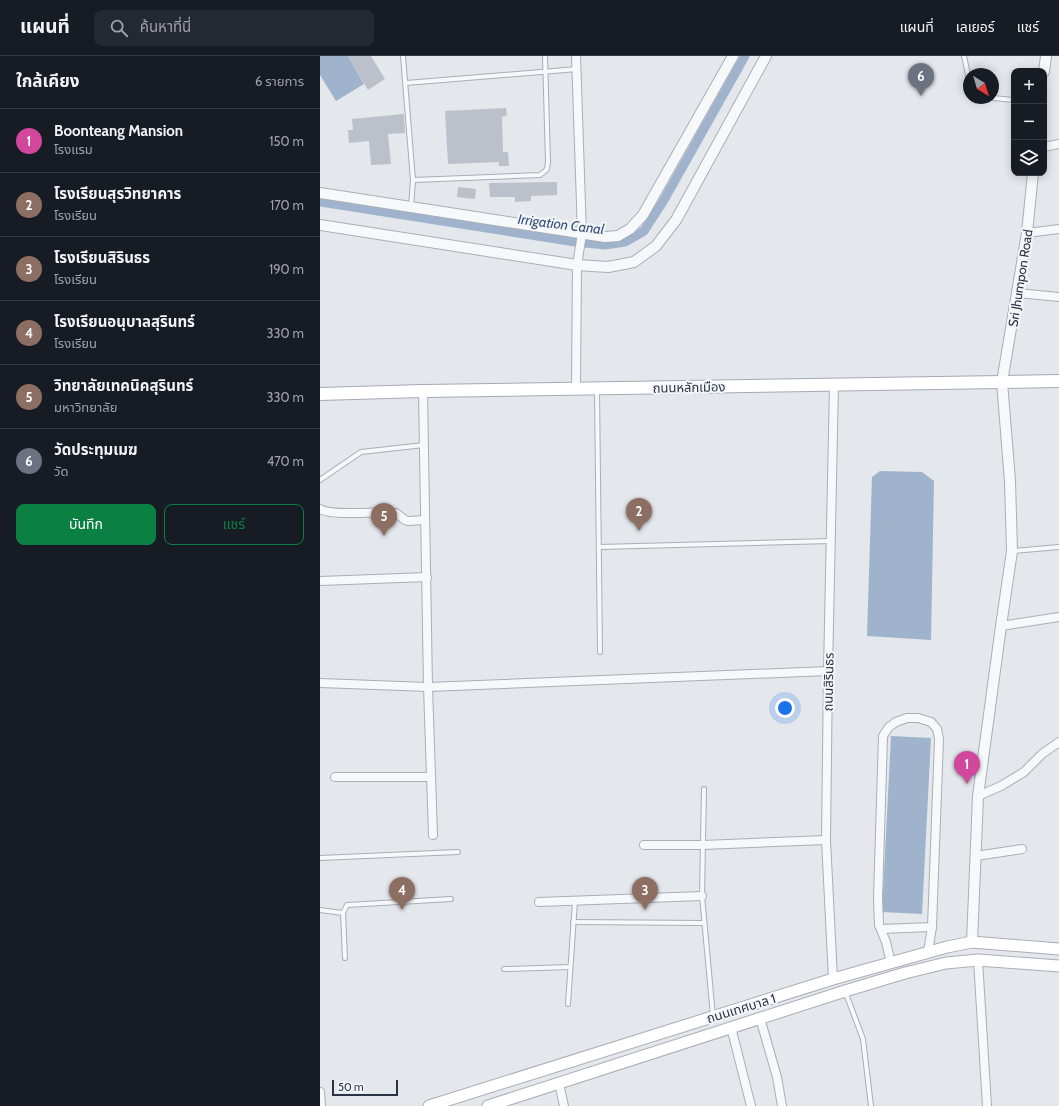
<!DOCTYPE html>
<html lang="th">
<head>
<meta charset="utf-8">
<style>
  :root { --surface:#171b24; --page:#242831; --text:#f1f3f6; --muted:#9ea1a6; --line:#363941; --accent:#0b8043 }
  body { margin:0; font-family:Cabin,"Noto Sans Thai",sans-serif; background:var(--page); color:var(--text) }
  .controls { position:absolute; right:12px; top:12px; display:grid; overflow:hidden; border-radius:8px; box-shadow:0 2px 10px #0003 }
  .controls button { width:36px; height:36px; display:grid; place-items:center; padding:0; border:0; border-bottom:1px solid var(--line); background:var(--surface); color:var(--text); font:20px sans-serif }
  .compass { position:absolute; left:643px; top:12px; width:36px; height:36px; border-radius:50%; background:var(--surface); box-shadow:0 2px 10px #0003; rotate:142deg }
  .scale { position:absolute; left:12px; bottom:10px; width:66px; box-sizing:border-box; padding-left:4px; border:2px solid #2b3445; border-top:0; font-size:11px; line-height:14px; white-space:nowrap; color:#2b3445; -webkit-text-stroke:3px #f4f6f9; paint-order:stroke }
  .you { position:absolute; left:465px; top:652px; width:14px; height:14px; margin:-10px; border:3px solid #fff; border-radius:50%; background:#1a73e8; box-shadow:0 0 0 6px #1a73e833 }
  .badge { display:grid; place-items:center; width:26px; height:26px; border-radius:50%; background:var(--accent); color:#fff; font-size:13px; font-weight:700 }
  .pin { position:absolute; translate:-50% -33px; filter:drop-shadow(0 1px 2px #0008) }
  .pin::after { content:''; position:absolute; top:21px; width:14px; height:12px; background:inherit; clip-path:polygon(0 0,100% 0,50% 100%) }
  .list { margin:0; padding:0; list-style:none }
  h2 { display:flex; justify-content:space-between; align-items:center; height:52px; margin:0; padding:0 16px; font-size:17px }
  h2 small { font-size:13px; font-weight:400; color:var(--muted) }
  .list li { display:grid; grid-template-columns:26px 1fr auto; gap:12px; align-items:center; box-sizing:border-box; height:64px; padding:0 16px; border-top:1px solid var(--line) }
  .list b { display:block; font-size:15px; white-space:nowrap }
  .list p { margin:0; font-size:13px; white-space:nowrap; color:var(--muted) }
  .list em { font-size:13px; font-style:normal; color:var(--muted) }
  .actions { display:flex; gap:8px; padding:12px 16px }
  .actions a { flex:1; padding:9px 0; border:1px solid var(--accent); border-radius:8px; text-align:center; font-size:14px; color:var(--accent) }
  .actions .main { background:var(--accent); color:#fff }
  .icon { flex:none; width:22px; height:22px; fill:none; stroke:currentColor; stroke-width:2; stroke-linecap:round; stroke-linejoin:round }
  .map { position:relative; flex:none; width:739px; height:1050px; overflow:hidden }
  header { display:flex; align-items:center; gap:24px; box-sizing:border-box; height:56px; padding:0 20px; background:var(--surface); border-bottom:1px solid var(--line) }
  header strong { font-size:19px }
  nav { display:flex; gap:22px; margin-inline-start:auto; font-size:14px }
  .search { width:280px; height:36px; background:var(--page); display:flex; align-items:center; gap:10px; box-sizing:border-box; padding:0 14px; border-radius:8px; color:var(--muted); font-size:15px }
  main { display:flex }
  aside { flex:1; background:var(--surface) }
  .map>svg:first-child { display:block }
  .water { fill:#9fb4cc }
  .lines { fill:none; stroke-linecap:round; stroke-linejoin:round }
  .canal { stroke:#9fb4cc; stroke-width:9 }
  .building { fill:#bbc0ca }
  .service-casing { stroke:#a9aeb7; stroke-width:6 }
  .minor-casing { stroke:#a9aeb7; stroke-width:10 }
  .tertiary-casing { stroke:#a9aeb7; stroke-width:12 }
  .secondary-casing { stroke:#a9aeb7; stroke-width:13 }
  .primary-casing { stroke:#a3abb8; stroke-width:14 }
  .service { stroke:#f7f8fa; stroke-width:4 }
  .minor { stroke:#f7f8fa; stroke-width:8 }
  .tertiary { stroke:#f7f8fa; stroke-width:10 }
  .secondary { stroke:#fff; stroke-width:11 }
  .primary { stroke:#fff; stroke-width:12 }
  .labels { text-anchor:middle; stroke-width:4; stroke-linejoin:round; paint-order:stroke }
  .street-label { font-size:13px; fill:#2b3445; stroke:#f4f6f9 }
  .water-label { font-size:14px; font-style:italic; fill:#34527a; stroke:#f4f6f9 }
</style>
</head>
<body>
<header>
<strong>แผนที่</strong>
<div class="search"><svg class="icon" aria-label="search" viewBox="0 0 24 24"><circle cx="10" cy="10" r="6"/><path d="M15 15l6 6"/></svg>ค้นหาที่นี่</div>
<nav><a>แผนที่</a><a>เลเยอร์</a><a>แชร์</a></nav>
</header>
<main>
<aside>
<h2>ใกล้เคียง<small>6 รายการ</small></h2>
<ul class="list">
<li><span class="badge" style="background:#d1479c">1</span><div><b>Boonteang Mansion</b><p>โรงแรม</p></div><em>150 m</em></li>
<li><span class="badge" style="background:#8d6e63">2</span><div><b>โรงเรียนสุรวิทยาคาร</b><p>โรงเรียน</p></div><em>170 m</em></li>
<li><span class="badge" style="background:#8d6e63">3</span><div><b>โรงเรียนสิรินธร</b><p>โรงเรียน</p></div><em>190 m</em></li>
<li><span class="badge" style="background:#8d6e63">4</span><div><b>โรงเรียนอนุบาลสุรินทร์</b><p>โรงเรียน</p></div><em>330 m</em></li>
<li><span class="badge" style="background:#8d6e63">5</span><div><b>วิทยาลัยเทคนิคสุรินทร์</b><p>มหาวิทยาลัย</p></div><em>330 m</em></li>
<li><span class="badge" style="background:#6b7280">6</span><div><b>วัดประทุมเมฆ</b><p>วัด</p></div><em>470 m</em></li>
</ul>
<div class="actions"><a class="main">บันทึก</a><a>แชร์</a></div>
</aside>
<div class="map">
<svg width="739" height="1050" viewBox="0 0 739 1050">
  <rect width="100%" height="100%" fill="#e4e7ec"/>
  <g class="water">
    <path d="M0,0H28L44,28L16,45L0,19Z"/>
    <path d="M560,415L602,416L614,425L611,584L547,580L552,421Z"/>
    <path d="M571,680L611,682L602,858L562,856Z"/>
  </g>
  <g class="lines">
    <path class="canal" d="M0,146L255,186L285,189L305,186L324,175L344,144L425,0"/>
  </g>
  <g class="building">
    <path d="M28,0H51L65,23L48,34Z"/>
    <path d="M186,52L187,59L182,61L183,96H188L189,110H179V106L128,108L125,55Z"/>
    <path d="M84,58L85,77L68,78L71,108L51,109L49,85L29,87L28,74H33L32,63Z"/>
    <path d="M237,126V139L211,140V145L195,146V141H170L169,127Z"/>
    <path d="M138,131L156,133L155,143L137,141Z"/>
  </g>
  <g class="lines">
    <g class="service-casing">
      <g id="service">
        <path d="M83,0L93,124L91,151"/>
        <path d="M644,0L649,23"/>
        <path d="M86,27L257,13"/>
        <path d="M673,42L694,44"/>
        <path d="M93,124L220,119L225,115L227,113L228,106L225,0"/>
        <path d="M277,335L280,596"/>
        <path d="M0,424L41,396L104,389"/>
        <path d="M279,491L511,485"/>
        <path d="M692,495L739,491"/>
        <path d="M384,733L382,840L393,960"/>
        <path d="M0,802L138,796"/>
        <path d="M0,854L23,857L27,849L131,843"/>
        <path d="M23,857L25,902"/>
        <path d="M253,866L384,867"/>
        <path d="M184,913L250,911"/>
        <path d="M525,935L543,983L551,1050"/>
        <path d="M248,948L255,845"/>
      </g>
    </g>
    <g class="minor-casing">
      <g id="minor">
        <path d="M256,0L262,178L257,209L256,332"/>
        <path d="M724,91L739,88"/>
        <path d="M707,177L739,173"/>
        <path d="M698,237L739,241"/>
        <path d="M103,335L108,631L113,779"/>
        <path d="M0,453C11,460 53,456 68,456L76,457L85,464L88,465L105,464"/>
        <path d="M0,525L107,521"/>
        <path d="M681,570L739,561"/>
        <path d="M0,627L108,631L508,615"/>
        <path d="M15,721H111"/>
        <path d="M658,740L681,730L704,716L722,698L739,686"/>
        <path d="M324,789H383L506,784"/>
        <path d="M656,800L702,793"/>
        <path d="M219,846L382,840"/>
        <path d="M561,873L612,871"/>
        <path d="M658,904L667,1050"/>
        <path d="M571,907L566,886L559,869L558,842L563,680L569,671L576,666L587,662H598L611,666L617,673L619,683L612,871L608,896"/>
        <path d="M513,923L506,784L508,615L514,329"/>
        <path d="M440,962L457,1021L462,1050"/>
        <path d="M411,971L431,1050"/>
        <path d="M239,1027L244,1050"/>
        <path d="M0,1036L1,1050"/>
      </g>
    </g>
    <g class="tertiary-casing">
      <g id="tertiary">
        <path d="M724,16L726,0"/>
        <path d="M0,137L285,181L298,180L310,173L323,159L413,0"/>
        <path d="M0,169L257,209L288,211L314,206L336,190L356,164L446,0"/>
        <path d="M652,886L658,740L681,570L692,495L690,425L682,326L707,177L713,117"/>
      </g>
    </g>
    <g class="secondary-casing">
      <g id="secondary">
        <path d="M109,1050L513,923L627,891L652,886L739,893"/>
        <path d="M168,1050L525,935L585,917L626,907L658,904L739,910"/>
      </g>
    </g>
    <g class="primary-casing">
      <path id="primary" d="M0,338L103,335L739,325"/>
    </g>
    <use href="#service" class="service"/>
    <use href="#minor" class="minor"/>
    <use href="#tertiary" class="tertiary"/>
    <use href="#secondary" class="secondary"/>
    <use href="#primary" class="primary"/>
  </g>
  <g class="labels">
    <g class="street-label">
      <text transform="translate(700 222) rotate(-81)" y="5">Sri Jhumpon Road</text>
      <text transform="translate(369 331) rotate(-1)" y="5">ถนนหลักเมือง</text>
      <text transform="translate(508 626) rotate(-89)" y="5">ถนนสิรินธร</text>
      <text transform="translate(421 952) rotate(-17)" y="5">ถนนเทศบาล 1</text>
    </g>
    <g class="water-label">
      <text transform="translate(241 168) rotate(7)" y="5">Irrigation Canal</text>
    </g>
  </g>
</svg>
<div class="controls">
<button>+</button>
<button>−</button>
<button><svg class="icon" aria-label="layers" viewBox="0 0 24 24"><path d="M12 4l9 5-9 5-9-5zM3 14l9 5 9-5"/></svg></button>
</div>
<svg class="compass" viewBox="-18 -18 36 36"><path d="M0-13l5 13h-10z" fill="#e53935"/><path d="M0 13l5-13h-10z" fill="#9ea1a6"/></svg>
<div class="scale">50 m</div>
<div class="you"></div>
<div class="pin badge" style="left:647px;top:728px;background:#d1479c">1</div>
<div class="pin badge" style="left:319px;top:475px;background:#8d6e63">2</div>
<div class="pin badge" style="left:325px;top:854px;background:#8d6e63">3</div>
<div class="pin badge" style="left:82px;top:854px;background:#8d6e63">4</div>
<div class="pin badge" style="left:64px;top:480px;background:#8d6e63">5</div>
<div class="pin badge" style="left:601px;top:40px;background:#6b7280">6</div>
</div>
</main>
</body>
</html>
